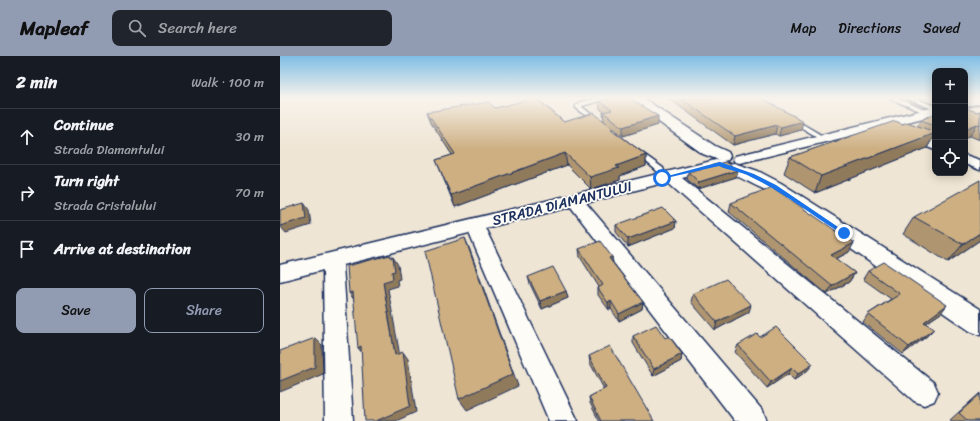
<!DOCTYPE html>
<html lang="en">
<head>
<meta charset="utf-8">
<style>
  :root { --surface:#171b24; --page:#20242c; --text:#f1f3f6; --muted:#9ea1a6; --line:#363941; --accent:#919bb2 }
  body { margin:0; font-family:Sriracha,sans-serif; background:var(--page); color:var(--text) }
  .controls { position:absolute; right:12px; top:12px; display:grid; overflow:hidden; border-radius:8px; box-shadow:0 2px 10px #0003 }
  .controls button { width:36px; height:36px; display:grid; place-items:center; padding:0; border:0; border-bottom:1px solid var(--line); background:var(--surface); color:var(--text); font:20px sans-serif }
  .stop { position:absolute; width:12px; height:12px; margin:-9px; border:3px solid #1a73e8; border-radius:50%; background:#fff }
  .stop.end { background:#1a73e8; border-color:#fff; box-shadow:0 1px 4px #0008 }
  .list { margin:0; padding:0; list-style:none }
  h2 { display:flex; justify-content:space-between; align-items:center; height:52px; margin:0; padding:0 16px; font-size:17px }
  h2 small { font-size:13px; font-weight:400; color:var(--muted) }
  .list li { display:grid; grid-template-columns:26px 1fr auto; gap:12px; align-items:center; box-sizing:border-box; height:56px; padding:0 16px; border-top:1px solid var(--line) }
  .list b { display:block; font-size:15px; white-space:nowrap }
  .list p { margin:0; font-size:13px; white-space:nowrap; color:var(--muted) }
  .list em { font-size:13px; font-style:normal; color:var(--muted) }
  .actions { display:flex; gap:8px; padding:12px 16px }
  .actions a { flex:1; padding:9px 0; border:1px solid var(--accent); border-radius:8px; text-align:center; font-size:14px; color:var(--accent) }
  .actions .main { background:var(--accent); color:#111 }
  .icon { flex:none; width:22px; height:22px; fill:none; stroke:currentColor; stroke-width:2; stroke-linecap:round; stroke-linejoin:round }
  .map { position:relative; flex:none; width:700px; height:365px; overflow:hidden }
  header { display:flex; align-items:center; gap:24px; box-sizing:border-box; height:56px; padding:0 20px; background:var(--accent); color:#111 }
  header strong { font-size:19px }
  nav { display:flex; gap:22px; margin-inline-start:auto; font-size:14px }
  .search { width:280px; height:36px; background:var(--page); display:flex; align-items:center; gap:10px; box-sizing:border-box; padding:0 14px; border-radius:8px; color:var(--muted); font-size:15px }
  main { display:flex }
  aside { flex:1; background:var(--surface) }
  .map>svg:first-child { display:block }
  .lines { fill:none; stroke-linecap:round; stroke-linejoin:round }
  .service-casing { stroke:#1b2f5e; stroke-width:3 }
  .minor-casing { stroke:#1b2f5e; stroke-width:3 }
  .tertiary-casing { stroke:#1b2f5e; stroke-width:3 }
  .service { fill:#fdfcf7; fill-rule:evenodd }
  .minor { fill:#fdfcf7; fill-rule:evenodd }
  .tertiary { fill:#fdfcf7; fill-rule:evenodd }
  .wall { fill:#b09670; stroke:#1b2f5e }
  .shaded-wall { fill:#907a5b; stroke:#1b2f5e }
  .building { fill:#cdaf82; stroke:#1b2f5e }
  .route { fill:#1a73e8 }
  .labels { text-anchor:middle; stroke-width:3.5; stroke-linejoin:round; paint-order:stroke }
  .street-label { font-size:14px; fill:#1b2f5e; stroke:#fdfcf7 }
</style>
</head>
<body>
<header>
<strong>Mapleaf</strong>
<div class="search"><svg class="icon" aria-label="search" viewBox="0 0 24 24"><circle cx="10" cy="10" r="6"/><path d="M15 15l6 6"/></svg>Search here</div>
<nav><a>Map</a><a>Directions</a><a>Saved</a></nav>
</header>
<main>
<aside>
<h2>2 min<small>Walk · 100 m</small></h2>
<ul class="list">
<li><svg class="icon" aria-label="ahead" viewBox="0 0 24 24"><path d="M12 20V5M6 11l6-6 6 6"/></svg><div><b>Continue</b><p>Strada Diamantului</p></div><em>30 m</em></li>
<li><svg class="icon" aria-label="right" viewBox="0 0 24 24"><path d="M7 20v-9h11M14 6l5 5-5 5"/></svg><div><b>Turn right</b><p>Strada Cristalului</p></div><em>70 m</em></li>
<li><svg class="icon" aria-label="arrive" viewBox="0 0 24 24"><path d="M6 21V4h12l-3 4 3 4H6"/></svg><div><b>Arrive at destination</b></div></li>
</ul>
<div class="actions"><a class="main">Save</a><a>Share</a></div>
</aside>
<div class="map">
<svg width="700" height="365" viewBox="0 0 700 365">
  <rect width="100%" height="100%" fill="#efe5d4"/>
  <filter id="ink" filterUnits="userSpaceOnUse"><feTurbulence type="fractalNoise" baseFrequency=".025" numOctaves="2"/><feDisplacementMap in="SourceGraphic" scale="8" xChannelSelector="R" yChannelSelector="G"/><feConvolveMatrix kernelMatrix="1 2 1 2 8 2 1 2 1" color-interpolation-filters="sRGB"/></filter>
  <g filter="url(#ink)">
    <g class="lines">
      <g class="service-casing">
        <g id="service">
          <path d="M320,42H329L302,50V51L319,64V66H315L296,52V49L300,46Z"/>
          <path d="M611,42H617L652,57L647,58L611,43Z"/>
          <path d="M628,42H634L655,50V54L628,43Z"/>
          <path d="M510,63H514L546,82L541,83L510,65Z"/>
          <path d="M358,94L383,112L386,122L385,124H379L377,115L356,97V95Z"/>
        </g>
      </g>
      <g class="minor-casing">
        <g id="minor">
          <path d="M692,42H700V47L685,51V43Z"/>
          <path d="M655,51V59L460,107L455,106L453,103L455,100Z"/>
          <path d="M626,74L655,85V94L621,81L619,78L621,75Z"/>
          <path d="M685,99L700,104V114L685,108Z"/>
          <path d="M440,103L445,105L448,108L445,111L402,122L654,327L658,336L654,345L644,349L634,345L387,126L306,147L483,355L487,365H455L291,151L205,172L298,365H269L189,177L63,209L73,365H45L43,214L0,225V209Z"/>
        </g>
      </g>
      <g class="tertiary-casing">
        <g id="tertiary">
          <path d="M349,42H363L435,90L448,96L450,100L448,104L442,105L423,98L350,45Z"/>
          <path d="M454,107L478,115L501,127L700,253V279L690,275L487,135C480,131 448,117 445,112L448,108Z"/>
        </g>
      </g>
      <use href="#service" class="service"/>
      <use href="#minor" class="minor"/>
      <use href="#tertiary" class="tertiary"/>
    </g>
    <g class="wall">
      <path d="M253,42H269L259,44L284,66L324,65L323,56H324L320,53L319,45L378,69L343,80L333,72V74L366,99V110L340,120V124L311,133L287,109L175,151L156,104L172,99L151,66L147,56L215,52L254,43Z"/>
      <path d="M388,42H423L521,74L499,80L495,78L453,89Z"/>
      <path d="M634,42H646L641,43Z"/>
      <path d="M700,55V84L690,80L697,56Z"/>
      <path d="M655,58V83L653,82L647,92L535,137L504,117L510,101L623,68L637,70L641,64Z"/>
      <path d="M458,114L456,121L418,133L407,123L408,116Z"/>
      <path d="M451,147L569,196L556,203L575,217L569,226L547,238L449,156Z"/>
      <path d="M634,161L700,184L668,206L623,178Z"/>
      <path d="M396,165L395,172L348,191L336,176V169Z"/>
      <path d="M299,193L332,201L333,207L363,246L362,253L339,265L331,253L329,254L318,239V232L319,231L300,201Z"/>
      <path d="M588,215L661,257L646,267L647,280L623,298L583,266L588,258L611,243L583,223Z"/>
      <path d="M248,221L286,235L288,242L262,253L250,228Z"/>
      <path d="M413,238L469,256L435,274L411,246Z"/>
      <path d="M353,280L385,282L402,298L401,305L373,320L353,287Z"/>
      <path d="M480,281L528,314L514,324L508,318L487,332L455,296L458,289Z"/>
      <path d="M309,300L374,365H319L310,347L309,341L324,333L310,307Z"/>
      <path d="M700,337V365H672L670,364Z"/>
    </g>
    <g class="shaded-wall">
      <path d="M256,42H269L257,45Z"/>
      <path d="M378,60V69L343,80V71Z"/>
      <path d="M523,65L521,74L499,80L501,71Z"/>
      <path d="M697,68L690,80L685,82V73Z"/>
      <path d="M497,69L495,78L453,89L455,80Z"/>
      <path d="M655,77V78L647,92L535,137L541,120Z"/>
      <path d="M285,97L287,109L175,151L171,139Z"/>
      <path d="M366,99V110L340,120V124L311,133L310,121L336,110Z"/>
      <path d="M458,114L456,121L418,133L419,126Z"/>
      <path d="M24,147L29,154L31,169L6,177L0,170Z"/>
      <path d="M396,165L395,172L348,191V183Z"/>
      <path d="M700,177V184L668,206L683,188Z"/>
      <path d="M185,182L190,194L238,330L187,354L179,343Z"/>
      <path d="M574,187L569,196L546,208L551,199Z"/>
      <path d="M110,199L114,204L113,201L118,209L120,223L117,224L118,230L108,233L121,306L115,299L103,226L112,216Z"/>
      <path d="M332,201L333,208L329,202Z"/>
      <path d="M575,217L569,226L547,238L552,230Z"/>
      <path d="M286,235L288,242L262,253L260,245Z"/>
      <path d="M73,236L75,245L69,237Z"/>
      <path d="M331,245V253L329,254L328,247Z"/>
      <path d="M363,246L362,253L339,265V258Z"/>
      <path d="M471,249L469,256L435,274L437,266Z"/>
      <path d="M667,249L661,257L637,273L644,266Z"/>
      <path d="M654,273L647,280L623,298L629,291Z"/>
      <path d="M35,282L42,289L43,318L0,336V325Z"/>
      <path d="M81,290L84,299L78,292Z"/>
      <path d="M123,296L128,303L136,356L116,365H96Z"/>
      <path d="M402,298L401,305L373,320L374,313Z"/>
      <path d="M533,308L528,314L514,324L518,318Z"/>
      <path d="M512,312L508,318L487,332L491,326Z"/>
    </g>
    <g class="building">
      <path d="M256,42L284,66L314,57L333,72L331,73L366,99L336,110L339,112L310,121L285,97L171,139L156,104L175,98L147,56L209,46L215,52Z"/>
      <path d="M331,42H349L378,60L343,71L323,56L332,54L319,45Z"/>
      <path d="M400,42H481L523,65L501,71L497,69L455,80Z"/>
      <path d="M685,52L697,56L700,55V69L697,68L685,73Z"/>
      <path d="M655,58V69L641,64Z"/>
      <path d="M615,65L623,68L627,66L655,76V77L541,120L510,101Z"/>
      <path d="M445,106L458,114L419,126L408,116Z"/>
      <path d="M700,124V177L683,188L634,161Z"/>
      <path d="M492,131L574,187L551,199L575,217L552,230L451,147Z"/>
      <path d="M24,147L26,162L0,170V154Z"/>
      <path d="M383,152L396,165L348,183L336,169Z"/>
      <path d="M185,182L233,318L179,343L145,195Z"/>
      <path d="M320,185L332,201L329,202L363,246L339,258L331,245L328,247L318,232L323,229L299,193Z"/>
      <path d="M110,199L111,202L113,201L115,215L112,216L113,223L103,226L115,299L123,296L130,350L96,365H85L81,290L78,292L73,236L69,237L67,210Z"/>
      <path d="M604,206L667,249L644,266L654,273L629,291L588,258L620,238L588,215Z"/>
      <path d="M273,211L286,235L260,245L248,221Z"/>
      <path d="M446,223L471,249L437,266L413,238Z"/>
      <path d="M376,269L385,282L389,280L402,298L374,313L353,280Z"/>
      <path d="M496,271L533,308L518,318L512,312L491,326L458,289L477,278L480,281Z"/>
      <path d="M35,282V311L0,325V295Z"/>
      <path d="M330,290L374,365H321L309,341L326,332L309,300Z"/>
      <path d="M700,338V365H688L679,357Z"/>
    </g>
  </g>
  <linearGradient id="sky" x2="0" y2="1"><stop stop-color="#7fbee5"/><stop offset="0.45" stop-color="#f8f3ec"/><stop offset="1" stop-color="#f8f3ec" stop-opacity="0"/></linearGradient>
  <rect width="700" height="93" fill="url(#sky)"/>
  <path class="route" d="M440,106L474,118L496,129L567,177L566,178H562C532,159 503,136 471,121C461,115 449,115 439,110L382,123L380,122Z"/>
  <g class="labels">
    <g class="street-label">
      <text transform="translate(282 147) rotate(-14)" y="5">STRADA DIAMANTULUI</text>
    </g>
  </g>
</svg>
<div class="controls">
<button>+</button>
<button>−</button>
<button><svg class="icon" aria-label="locate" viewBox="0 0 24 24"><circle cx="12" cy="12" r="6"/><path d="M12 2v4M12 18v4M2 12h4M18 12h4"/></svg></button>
</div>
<div class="stop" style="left:382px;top:122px"></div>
<div class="stop end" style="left:564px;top:177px"></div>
</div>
</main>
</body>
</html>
